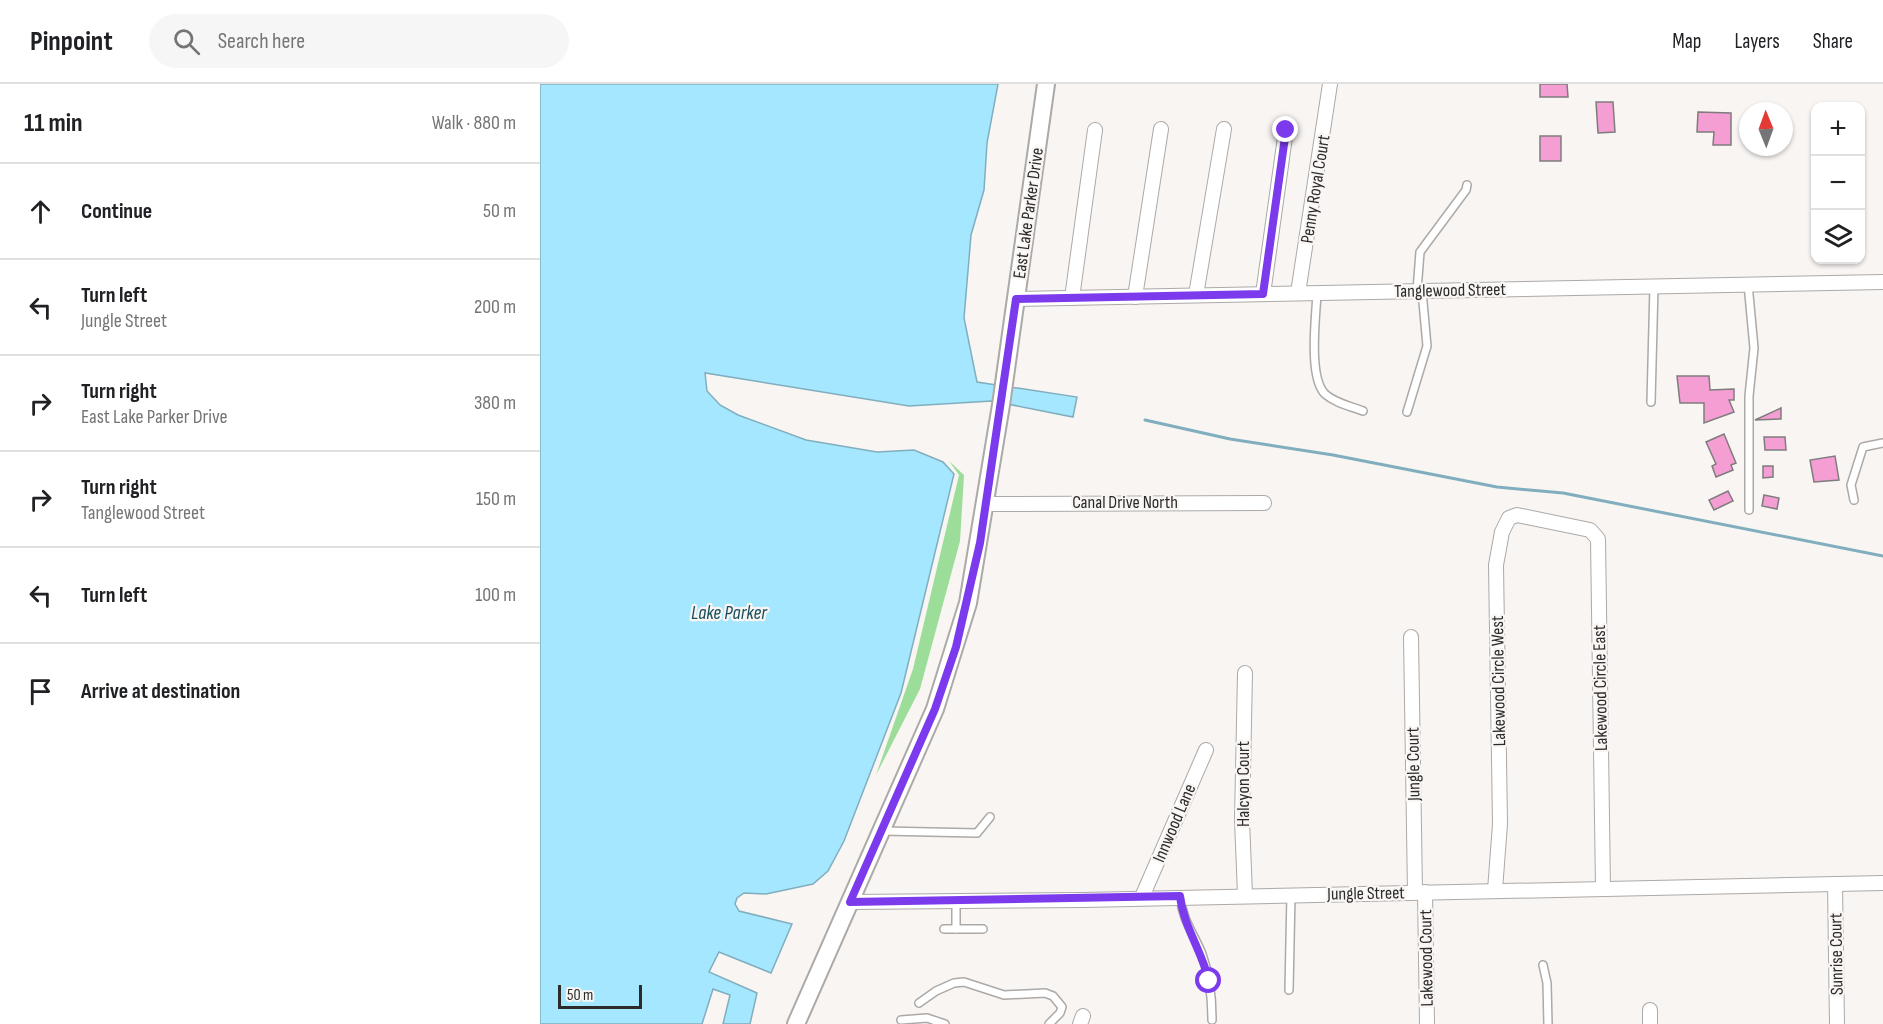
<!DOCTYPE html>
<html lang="en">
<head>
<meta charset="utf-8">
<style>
  :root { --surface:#fff; --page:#f6f6f6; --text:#202124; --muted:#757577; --line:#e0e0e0 }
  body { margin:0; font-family:"Sofia Sans Condensed",sans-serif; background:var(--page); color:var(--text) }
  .controls { position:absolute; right:18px; top:18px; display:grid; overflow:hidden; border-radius:12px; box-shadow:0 2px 4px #0004 }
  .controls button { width:54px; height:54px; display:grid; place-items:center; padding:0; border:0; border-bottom:2px solid var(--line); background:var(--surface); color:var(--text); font:30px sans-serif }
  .compass { position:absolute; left:1199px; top:18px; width:54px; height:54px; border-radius:50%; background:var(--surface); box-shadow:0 2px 4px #0004; rotate:359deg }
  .scale { position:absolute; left:18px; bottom:15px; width:84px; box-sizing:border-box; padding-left:6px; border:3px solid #2c2a2a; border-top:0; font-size:16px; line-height:21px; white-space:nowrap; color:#2c2a2a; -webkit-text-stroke:4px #f8f5f3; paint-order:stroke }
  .stop { position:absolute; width:18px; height:18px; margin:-14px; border:4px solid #7c3aed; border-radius:50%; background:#fff }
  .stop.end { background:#7c3aed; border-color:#fff; box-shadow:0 2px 6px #0008 }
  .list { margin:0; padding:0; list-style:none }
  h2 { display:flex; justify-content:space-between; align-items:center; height:78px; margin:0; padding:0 24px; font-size:26px }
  h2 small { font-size:20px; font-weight:400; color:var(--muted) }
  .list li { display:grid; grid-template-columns:39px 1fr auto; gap:18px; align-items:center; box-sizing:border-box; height:96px; padding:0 24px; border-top:2px solid var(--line) }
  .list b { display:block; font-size:22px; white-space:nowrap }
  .list p { margin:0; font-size:20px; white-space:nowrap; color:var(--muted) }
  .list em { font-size:20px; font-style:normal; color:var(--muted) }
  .icon { flex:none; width:33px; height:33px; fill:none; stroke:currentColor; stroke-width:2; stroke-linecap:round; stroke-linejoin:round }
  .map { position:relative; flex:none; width:1343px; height:940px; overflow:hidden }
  header { display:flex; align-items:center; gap:36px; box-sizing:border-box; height:84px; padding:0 30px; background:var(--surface); border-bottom:2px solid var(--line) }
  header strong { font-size:28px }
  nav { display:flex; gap:33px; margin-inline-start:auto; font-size:21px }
  .search { width:420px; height:54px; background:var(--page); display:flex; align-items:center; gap:15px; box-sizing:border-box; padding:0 21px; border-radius:33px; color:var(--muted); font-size:22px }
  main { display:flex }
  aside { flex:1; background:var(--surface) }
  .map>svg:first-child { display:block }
  .green { fill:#9bdd99 }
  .water { fill:#a5e7fe; stroke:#81aebe; stroke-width:1.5 }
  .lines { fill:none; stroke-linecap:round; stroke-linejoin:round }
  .stream { stroke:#81aebe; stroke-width:3 }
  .building { fill:#f49ed3; stroke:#7f7c7d; stroke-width:1.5 }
  .service-casing { stroke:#aca9a7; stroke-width:10 }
  .minor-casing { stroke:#aca9a7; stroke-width:16 }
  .tertiary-casing { stroke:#aca9a7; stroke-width:20 }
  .service { stroke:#fff; stroke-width:7 }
  .minor { stroke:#fff; stroke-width:14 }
  .tertiary { stroke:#fff; stroke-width:16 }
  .route { stroke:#7c3aed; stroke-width:8 }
  .labels { text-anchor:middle; stroke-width:4.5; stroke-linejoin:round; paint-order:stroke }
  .street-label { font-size:18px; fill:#2c2a2a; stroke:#f8f5f3 }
  .water-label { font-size:20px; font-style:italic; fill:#194e5d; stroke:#f8f5f3 }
</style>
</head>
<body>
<header>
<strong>Pinpoint</strong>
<div class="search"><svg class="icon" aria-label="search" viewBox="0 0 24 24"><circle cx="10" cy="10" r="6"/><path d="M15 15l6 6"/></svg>Search here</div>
<nav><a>Map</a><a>Layers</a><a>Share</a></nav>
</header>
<main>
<aside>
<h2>11 min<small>Walk · 880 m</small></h2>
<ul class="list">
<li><svg class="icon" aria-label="ahead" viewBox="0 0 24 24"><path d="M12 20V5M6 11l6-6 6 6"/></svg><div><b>Continue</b></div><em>50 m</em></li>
<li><svg class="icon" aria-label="left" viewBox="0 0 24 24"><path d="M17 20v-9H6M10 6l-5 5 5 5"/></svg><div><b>Turn left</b><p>Jungle Street</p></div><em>200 m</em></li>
<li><svg class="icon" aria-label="right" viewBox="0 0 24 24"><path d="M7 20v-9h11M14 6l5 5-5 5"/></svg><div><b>Turn right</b><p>East Lake Parker Drive</p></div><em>380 m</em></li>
<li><svg class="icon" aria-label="right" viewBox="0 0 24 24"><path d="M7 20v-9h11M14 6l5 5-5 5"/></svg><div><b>Turn right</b><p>Tanglewood Street</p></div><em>150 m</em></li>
<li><svg class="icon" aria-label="left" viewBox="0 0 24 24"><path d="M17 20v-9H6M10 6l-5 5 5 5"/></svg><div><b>Turn left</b></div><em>100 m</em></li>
<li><svg class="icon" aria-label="arrive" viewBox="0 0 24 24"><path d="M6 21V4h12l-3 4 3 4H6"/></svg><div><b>Arrive at destination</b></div></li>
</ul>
</aside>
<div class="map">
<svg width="1343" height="940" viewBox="0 0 1343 940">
  <rect width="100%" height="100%" fill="#f8f5f3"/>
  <path class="green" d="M409,377L424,391L420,457L380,605L336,691L373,585L419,391Z"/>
  <path class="water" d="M0,0H458L447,59L444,106L431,151L424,234L437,298L537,313L533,333L452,317L369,322L165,289L167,307L180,321L198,331L266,356L337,368L374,366L403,378L414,390L361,609L304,757L288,787L273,800L226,810L204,809L197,814L195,820L199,827L252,840L231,889L179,868L169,888L217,909L210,940H183L190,911L173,905L162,940H0Z"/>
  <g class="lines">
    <path class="stream" d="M605,336L690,355L793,371L957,403L1023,409L1343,472"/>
  </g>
  <g class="building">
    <path d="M1000,0H1027L1028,13H1000Z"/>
    <path d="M1056,18H1073L1075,48L1058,49Z"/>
    <path d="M1158,28L1191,29V61H1173L1174,48H1157Z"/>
    <rect x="1000" y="52" width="21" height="25"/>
    <path d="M1137,292H1169L1170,306L1194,305V316H1189L1194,328L1164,339V319H1140Z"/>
    <path d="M1241,324V335L1215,336Z"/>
    <path d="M1184,350L1196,379L1191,381L1193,386L1176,393L1172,382L1176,380L1166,358Z"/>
    <path d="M1224,353H1245L1246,366H1225Z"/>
    <path d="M1295,372L1299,396L1274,398L1270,376Z"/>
    <path d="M1223,382H1233V393L1223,394Z"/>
    <path d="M1188,407L1193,417L1174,426L1169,416Z"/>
    <path d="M1224,411L1239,414L1237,425L1222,422Z"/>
  </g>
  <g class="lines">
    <g class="service-casing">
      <g id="service">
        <path d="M1208,200L1214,264L1209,312V426"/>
        <path d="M877,207L880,168L926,106L927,101"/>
        <path d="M777,209C776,232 768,293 785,310C795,319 810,322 823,327"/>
        <path d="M1111,318L1114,202"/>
        <path d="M867,328L887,262L882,207"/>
        <path d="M1314,416L1311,401L1323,363L1343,359"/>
        <path d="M343,747L437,749L450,733"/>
        <path d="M640,812C643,838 653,848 662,870C670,892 672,914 672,936"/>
        <path d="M416,817V845H443"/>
        <path d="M404,845H416"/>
        <path d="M1003,881L1007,899L1008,940"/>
        <path d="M749,906L751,810"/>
        <path d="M379,919L396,907L414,899L424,898L464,911L505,909L513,912L522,923L520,929L509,940"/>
        <path d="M361,936L387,934L405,940"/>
      </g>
    </g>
    <g class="minor-casing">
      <g id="minor">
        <path d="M758,209L790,0"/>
        <path d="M723,210L746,46"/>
        <path d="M656,211L684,45"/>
        <path d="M595,213L621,45"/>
        <path d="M532,214L555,46"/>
        <path d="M476,215L1343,198"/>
        <path d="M445,420L724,419"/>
        <path d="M871,553L875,808"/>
        <path d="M705,589L702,736L705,811"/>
        <path d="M1295,800L1297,940"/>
        <path d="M955,806L960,740L956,481L962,448L969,434L977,431L1050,446L1058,455L1063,804"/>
        <path d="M885,808L887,940"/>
        <path d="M602,813L666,666"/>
        <path d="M310,818L543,816L1343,799"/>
        <path d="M1110,926V940"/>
        <path d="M540,940L543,932"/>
      </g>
    </g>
    <g class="tertiary-casing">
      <path id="tertiary" d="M256,940L395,625L428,519L461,321L506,0"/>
    </g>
    <use href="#service" class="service"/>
    <use href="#minor" class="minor"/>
    <use href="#tertiary" class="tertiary"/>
  </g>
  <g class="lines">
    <path class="route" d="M669,897C662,867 644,844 640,812L310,818L395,625L416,563L440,459L476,215L723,210L746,46"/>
  </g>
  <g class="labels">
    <g class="street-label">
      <text transform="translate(775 105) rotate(-81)" y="6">Penny Royal Court</text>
      <text transform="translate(488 129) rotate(-82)" y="6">East Lake Parker Drive</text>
      <text transform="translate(910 206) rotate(-1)" y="6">Tanglewood Street</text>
      <text x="585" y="424">Canal Drive North</text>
      <text transform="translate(958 597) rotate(-91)" y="6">Lakewood Circle West</text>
      <text transform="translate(1060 604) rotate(-91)" y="6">Lakewood Circle East</text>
      <text transform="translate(873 680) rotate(-91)" y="6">Jungle Court</text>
      <text transform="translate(703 700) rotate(-90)" y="6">Halcyon Court</text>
      <text transform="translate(634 739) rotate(-67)" y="6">Innwood Lane</text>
      <text transform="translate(826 809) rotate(-1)" y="6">Jungle Street</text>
      <text transform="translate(1296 870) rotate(-91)" y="6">Sunrise Court</text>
      <text transform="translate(886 874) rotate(-91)" y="6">Lakewood Court</text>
    </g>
    <g class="water-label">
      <text x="189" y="535">Lake Parker</text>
    </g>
  </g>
</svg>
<div class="controls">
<button>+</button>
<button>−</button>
<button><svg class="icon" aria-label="layers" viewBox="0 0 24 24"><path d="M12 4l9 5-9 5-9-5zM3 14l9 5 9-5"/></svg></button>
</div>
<svg class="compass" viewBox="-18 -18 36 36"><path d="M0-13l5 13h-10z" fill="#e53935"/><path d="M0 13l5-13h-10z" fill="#757577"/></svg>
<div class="scale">50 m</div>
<div class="stop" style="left:669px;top:897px"></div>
<div class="stop end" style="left:746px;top:46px"></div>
</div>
</main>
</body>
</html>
